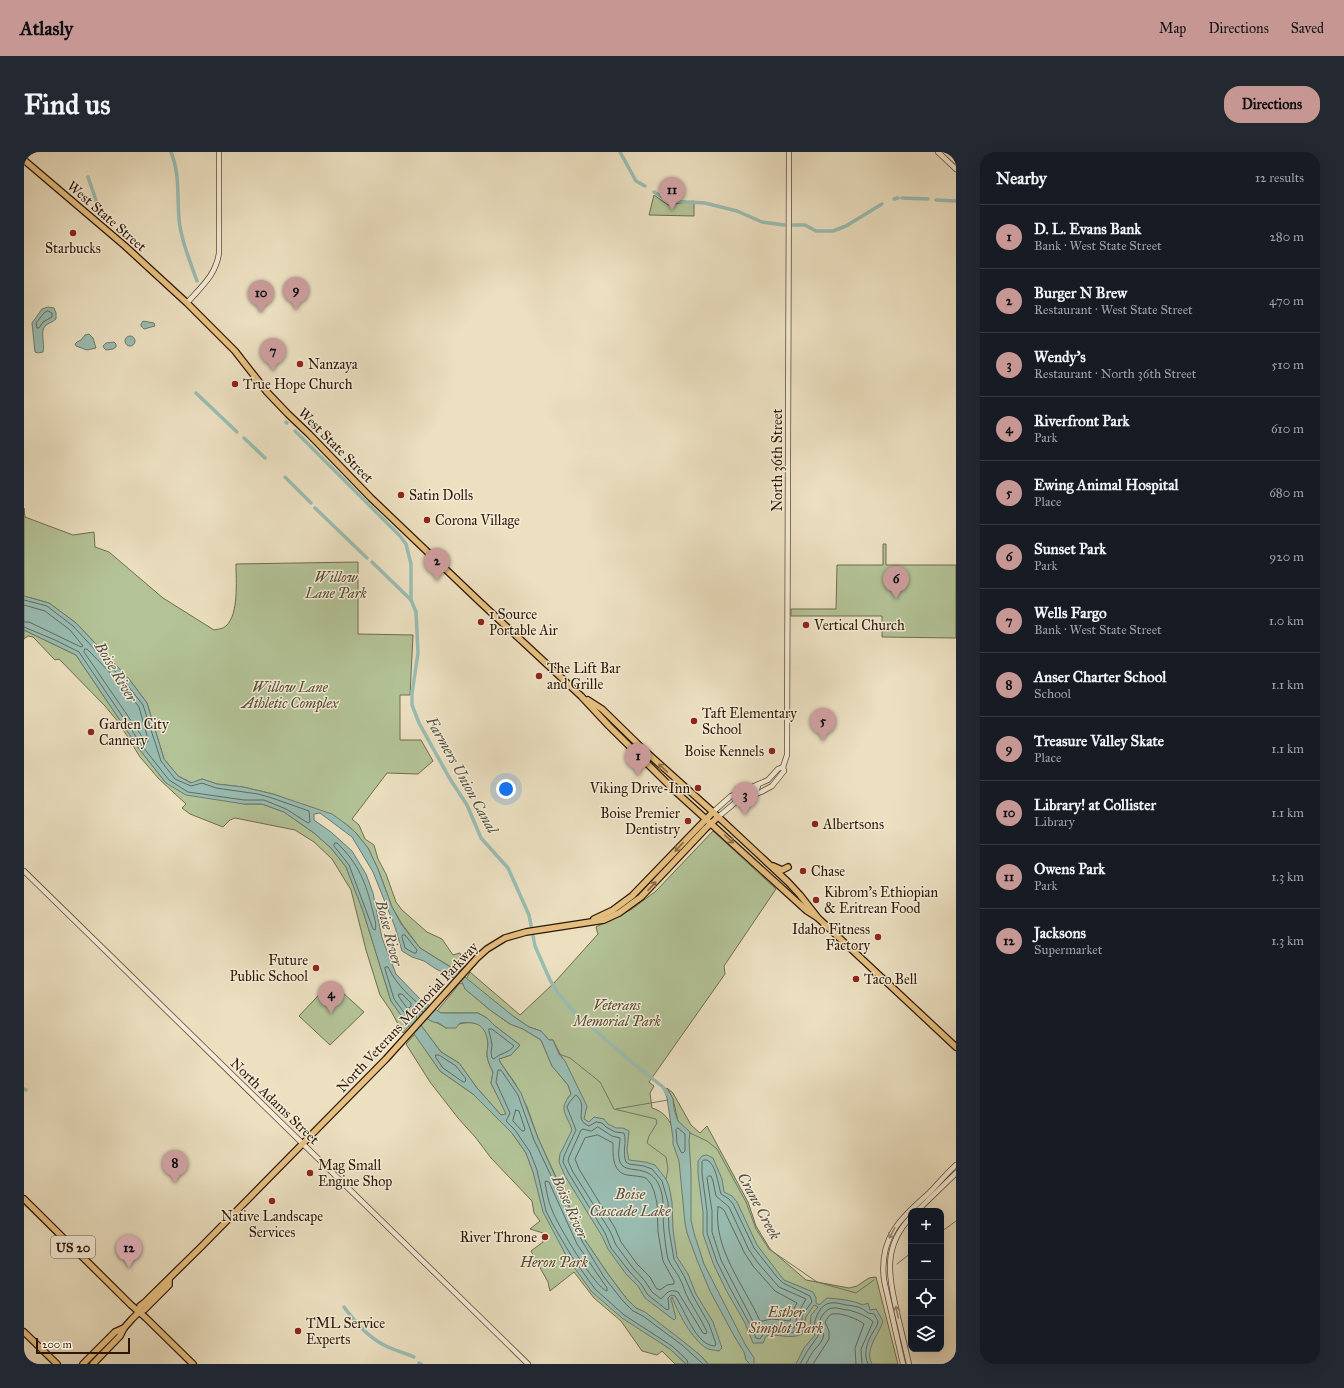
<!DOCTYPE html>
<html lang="en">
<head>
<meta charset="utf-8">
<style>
  :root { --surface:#171b24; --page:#242831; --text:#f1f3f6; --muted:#9ea1a6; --line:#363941; --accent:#c59692 }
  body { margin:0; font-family:"IM FELL Great Primer",serif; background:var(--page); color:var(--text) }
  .controls { position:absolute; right:12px; bottom:12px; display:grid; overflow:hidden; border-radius:8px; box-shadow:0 4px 16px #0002 }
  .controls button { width:36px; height:36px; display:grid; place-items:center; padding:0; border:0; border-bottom:1px solid var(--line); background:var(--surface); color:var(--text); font:20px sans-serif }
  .scale { position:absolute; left:12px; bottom:10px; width:94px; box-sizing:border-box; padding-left:4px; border:2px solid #2d1604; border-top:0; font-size:11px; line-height:14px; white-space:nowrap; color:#2d1604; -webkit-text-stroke:3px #f3ebd7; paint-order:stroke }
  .you { position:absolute; left:482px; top:637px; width:14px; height:14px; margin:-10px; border:3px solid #fff; border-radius:50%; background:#1a73e8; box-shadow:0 0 0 6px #1a73e833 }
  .badge { display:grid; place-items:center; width:26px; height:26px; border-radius:50%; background:var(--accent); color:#111; font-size:13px; font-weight:700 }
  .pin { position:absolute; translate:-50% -33px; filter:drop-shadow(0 1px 2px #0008) }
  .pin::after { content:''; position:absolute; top:21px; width:14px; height:12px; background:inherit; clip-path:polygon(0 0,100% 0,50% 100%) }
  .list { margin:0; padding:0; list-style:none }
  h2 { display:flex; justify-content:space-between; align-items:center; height:52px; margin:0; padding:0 16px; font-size:17px }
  h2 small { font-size:13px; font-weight:400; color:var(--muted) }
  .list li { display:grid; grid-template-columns:26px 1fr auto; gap:12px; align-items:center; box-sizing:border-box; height:64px; padding:0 16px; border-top:1px solid var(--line) }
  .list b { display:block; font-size:15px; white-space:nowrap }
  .list p { margin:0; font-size:13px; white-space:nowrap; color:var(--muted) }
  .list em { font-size:13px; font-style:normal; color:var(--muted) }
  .icon { flex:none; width:22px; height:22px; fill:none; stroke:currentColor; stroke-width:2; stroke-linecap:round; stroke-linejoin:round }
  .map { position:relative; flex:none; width:932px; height:1212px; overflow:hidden; border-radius:16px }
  header { display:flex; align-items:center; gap:24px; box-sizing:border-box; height:56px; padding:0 20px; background:var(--accent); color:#111 }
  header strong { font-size:19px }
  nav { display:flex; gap:22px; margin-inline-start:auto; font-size:14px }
  .intro { display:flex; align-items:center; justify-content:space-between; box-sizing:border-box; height:96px; padding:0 24px }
  h1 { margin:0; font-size:28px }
  .button { padding:10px 18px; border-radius:16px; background:var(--accent); color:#111; font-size:14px; font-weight:700 }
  main { display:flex; gap:24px; padding:0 24px }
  aside { flex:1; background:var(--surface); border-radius:16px; box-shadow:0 4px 16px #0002 }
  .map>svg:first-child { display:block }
  .green { fill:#b3c397; stroke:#706c4e }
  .water { fill:#99bdb3; stroke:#6e7a6d; fill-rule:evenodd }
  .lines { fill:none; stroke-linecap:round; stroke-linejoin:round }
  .shore { stroke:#636a5c; stroke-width:1 }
  .stream { stroke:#6e7a6d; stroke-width:1 }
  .canal { stroke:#99bdb3; stroke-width:3.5 }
  .minor-casing { stroke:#5d4833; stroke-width:6 }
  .major-casing { stroke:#2d1604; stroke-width:8 }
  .minor { stroke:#f3ebd7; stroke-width:4.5 }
  .major { stroke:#e6c080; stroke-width:5.5 }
  .oneway { stroke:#8a6b42 }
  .oneway2 { stroke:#9a8b78 }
  .poi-dot { fill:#8f2418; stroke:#f3ebd7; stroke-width:1.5 }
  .labels { text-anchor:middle; stroke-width:3; stroke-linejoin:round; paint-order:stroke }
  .shield { fill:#f3ebd7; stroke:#685643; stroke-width:1 }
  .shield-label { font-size:13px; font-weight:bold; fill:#2d1604 }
  .street-label { font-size:14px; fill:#2d1604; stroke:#f3ebd7 }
  .poi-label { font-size:14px; fill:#2d1604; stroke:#f3ebd7; text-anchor:start }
  .park-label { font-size:14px; font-style:italic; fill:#554a30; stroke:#f3ebd7 }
  .water-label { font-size:15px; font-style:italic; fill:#535041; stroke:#f3ebd7 }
</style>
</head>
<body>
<header>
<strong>Atlasly</strong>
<nav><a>Map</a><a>Directions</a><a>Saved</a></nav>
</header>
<div class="intro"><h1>Find us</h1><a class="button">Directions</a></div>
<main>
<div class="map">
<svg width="932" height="1212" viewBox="0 0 932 1212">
  <rect width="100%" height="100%" fill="#ece0c1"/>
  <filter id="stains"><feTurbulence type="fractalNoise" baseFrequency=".005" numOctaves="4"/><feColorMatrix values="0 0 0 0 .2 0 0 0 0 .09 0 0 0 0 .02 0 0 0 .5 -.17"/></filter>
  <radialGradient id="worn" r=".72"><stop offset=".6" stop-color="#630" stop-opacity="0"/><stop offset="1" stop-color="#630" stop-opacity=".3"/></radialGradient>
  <g class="green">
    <path d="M630,43L644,53L670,49V64L625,63Z"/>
    <path d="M0,356L1,365L49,383L70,380L71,395L85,400L139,446L190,478C194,477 199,477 202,474C215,462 212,429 212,412L334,410V482L389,483L386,543H376V588H397L409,609L394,622L363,621L328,667L335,673L341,687L350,693L354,707L362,722L372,750L378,758L403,780L418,787L429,803L436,801L441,812L435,820L396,796L378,772L368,755L354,717L344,696L332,681L322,672L278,653L249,642L219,635L193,632L178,627L168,631L154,624L140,607L123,551L105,527L52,471L25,451L0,444Z"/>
    <path d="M859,392H862V413H932V486L858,485V464H767V457H812L813,413H859Z"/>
    <path d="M0,478L52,503L116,598L142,631L220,652H238L260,660L290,681L307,696L322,715L339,759L367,849L385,874L379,881L367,859L356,843L342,798L327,738L308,707L290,690L271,678L211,666L206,668L199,675L166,662L158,656L162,652L135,627L116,605L95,571L81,554L35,507L31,508L9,485L4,484L0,487Z"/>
    <path d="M689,679L752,737L700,814L701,822L625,930L630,934L626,941L628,956C639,959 647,968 649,979L660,975L654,969L649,947L643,936L649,941L667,973L676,981L683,974L724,1050L732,1074L746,1097L782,1128L825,1136L833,1134L845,1126L852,1125L874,1212H684L677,1204L618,1159L612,1156L602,1146L584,1122L561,1088L514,986L503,955L491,931L476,910L475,907L487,903L496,893L471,874L463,866L454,861H417L413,859L436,831L438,832L439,830L441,837L466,858L486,872L499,877L517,888L528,914L544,933L547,942L543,947L558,945L529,888H525L517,879L505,875L489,864L441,829L446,820L496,863L530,831L574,782L572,775L608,757L632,739Z"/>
    <path d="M307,830L340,860L306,893L275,864Z"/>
    <path d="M391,861C402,866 413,870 422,876C442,869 463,864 464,893C464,896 463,899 463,902C463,908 466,914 469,920L467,931L483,962L477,963L453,936L435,911L417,900L393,868Z"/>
    <path d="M391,882L416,919L449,942L488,981L502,1001L538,1095L544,1107L553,1118L630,1186L646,1197L662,1212H651L638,1199L633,1203L618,1199L597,1169L570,1146L550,1120L526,1139L524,1130L507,1099L519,1090V1081L506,1077L516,1069L510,1061L508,1049L467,1006L452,986L434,966L406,930L382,892Z"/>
  </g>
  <g class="water">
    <path d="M24,155L30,156L32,161V167C29,170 24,171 21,174C16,180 21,192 19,200L14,201L11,200L8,171L18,157Z"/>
    <path d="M119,169L130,171L131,174L120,177L117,174V172Z"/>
    <path d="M65,182L69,186L72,196L63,198L52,194L51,192L53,190L57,188L61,183Z"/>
    <circle cx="106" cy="189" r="5"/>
    <path d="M90,190L92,192V195L89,197L82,198L80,196L79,194L82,191Z"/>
    <path d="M0,444L25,451L52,471L105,527L123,551L140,607L154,624L167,631L178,627L193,632L219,635L249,642L308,662L322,672L332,681L344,696L354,717L368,755L377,772L396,796L436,821L489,864L505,875L517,879L525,888H529L535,902L541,909L563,954L560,967L565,970L570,965L580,967L584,972L592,976H599L605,979L603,998L605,1008L621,1010L631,1013L642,1027L645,1034L648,1050L649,1078L653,1105L664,1122L672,1142L689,1170L698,1196L695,1199C691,1198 685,1198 682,1196C668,1187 654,1161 648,1145L647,1147L652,1166L650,1168L621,1146L614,1134L602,1122L584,1097L578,1084L541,1024L535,1010L536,1002L548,978C542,960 534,958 547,942L544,933L528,914L517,888L499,877L486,872L466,858L441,837L438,830L412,817L400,809L388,805L378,799L371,775L349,720L328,685L296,661L290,662V668L307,680L328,699L342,722L349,741L358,786L372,822L397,848L417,861H454L463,866L471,874L496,893L487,903L475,907L476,910L497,941L514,986L549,1064L561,1088L584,1122L602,1146L612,1156L621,1160L660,1190L677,1204L684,1212H662L646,1197L598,1166L568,1140L544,1107L519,1060L509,1020L502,1001L488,981L449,942L416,919L367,849L339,759L322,715L307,696L290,681L260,660L238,652H220L162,643L142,631L116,598L52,503L0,478ZM392,861L409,870L415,871L422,876H432L436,871C453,869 462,873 464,892C464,895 463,898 463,901C463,908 466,914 469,920L467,931L482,962L477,963L453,936L435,911L417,900L393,868Z"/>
    <path d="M643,936L649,947L650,957L654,969L666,980L665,989L667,1020V1068L670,1081L680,1112L721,1192L730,1206V1212H726L722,1208L720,1200L709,1182L686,1139L673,1108L663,1081L661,1071L655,1009L649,992V986L643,946L640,938Z"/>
    <path d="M683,1003L689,1006L698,1027L700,1040L708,1044L713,1050L733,1093L756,1123L760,1128L789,1140L792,1146V1151L795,1153L803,1146C815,1147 828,1148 839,1153L844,1151L846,1158L852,1157L859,1169C855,1183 840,1197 848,1212H772L780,1196L791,1183L786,1176L787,1163L794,1155L790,1153L782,1165L778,1182C766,1188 754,1181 742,1184L739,1191H729L721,1171L702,1138L689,1111L679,1082V1060L674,1022V1009L678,1004Z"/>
  </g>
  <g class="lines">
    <g class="shore">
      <path d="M24,159L28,161V165L19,170L15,176H13L12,171L20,161Z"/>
      <path d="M0,448L23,454L49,474L101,530L119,553L137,609L151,627L167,634L178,631L192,636L234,642L248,646L285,659L286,670L284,671L262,657L240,648H220L164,640L145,628L119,595L55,500L31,488L0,475"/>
      <path d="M0,453L21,459L46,478L59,494L57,495L5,470H0"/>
      <path d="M61,497H63L98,533L115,555L124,587V590L121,589L60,500Z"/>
      <path d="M311,691H313C335,712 342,731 349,760C350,765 353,772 351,778L349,777L325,713L310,694Z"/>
      <path d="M379,783H381L393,798L392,801H390L381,796L378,785Z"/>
      <path d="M375,842H378L387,851V854L385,856H383L375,845Z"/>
      <path d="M399,860L394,858H391L388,861V867H385L370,847L361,817V815H364C372,832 387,847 402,857"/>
      <path d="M465,877H468L490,894C485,901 476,901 470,907L468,906L467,901L468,893Z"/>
      <path d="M412,903H415L432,914L442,927L441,930H439L419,916L412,906Z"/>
      <path d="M552,943C566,955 548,967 565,974L572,970L578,971L582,975L591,980L600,981C603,990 598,1000 602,1010L605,1012L620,1014L628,1017L638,1029L644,1050L645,1078L650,1107L660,1124L669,1144L685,1172L692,1192L691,1194C672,1194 661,1158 651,1144L647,1143L644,1146L645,1157L643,1158L624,1143L617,1132L605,1119L587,1096L581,1081L545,1022L539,1010L540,1004L552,978L543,955L545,951Z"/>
      <path d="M492,958L495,959L501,977L500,979H498L489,969Z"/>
      <path d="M574,975L588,984L596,986C596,994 593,1002 596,1010C601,1023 623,1011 634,1031C642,1046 638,1064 640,1079C641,1088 642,1098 644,1107C646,1113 652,1119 655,1125C659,1132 661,1141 665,1148C671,1158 678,1169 683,1180L682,1182L679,1181L654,1140C645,1136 642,1142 637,1147L628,1140L621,1129L609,1116L592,1093L586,1079L549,1020L544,1009L545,1005L557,978L559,977L567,979Z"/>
      <path d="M654,976L661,982V999L659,1001L657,1000L653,991L652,978Z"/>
      <path d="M574,983L589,991C589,1003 588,1020 603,1023C610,1024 616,1024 622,1026L627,1032L630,1039L633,1051L634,1080L639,1109L650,1129V1132L643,1133L636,1138L632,1136L626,1125L613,1112L597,1090L591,1076L555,1017L551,1007L561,986Z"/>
      <path d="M680,1008H683C692,1012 694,1032 697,1042L705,1047L709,1052L730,1096L753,1125L759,1131L786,1144L788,1150L778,1163V1170L774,1179C765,1183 752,1176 740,1181L736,1187L732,1186L724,1169L706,1136L693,1110L683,1081V1059L678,1022V1010Z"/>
      <path d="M685,1024H687L689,1029L692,1044L705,1055L725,1098L734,1111L755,1135L782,1147L774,1161L770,1176L747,1173L735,1178L733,1177L697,1108L688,1080V1059L683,1026Z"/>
      <path d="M522,1029L525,1030L553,1092L583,1136V1139C571,1136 533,1072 528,1058C524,1050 523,1040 521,1031Z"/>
      <path d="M694,1055H696L700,1058L720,1100L729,1114L751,1139L773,1151L768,1160L766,1169L748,1167L738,1169H736C720,1133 689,1097 694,1055Z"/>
      <path d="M664,1212L663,1208L648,1194L600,1163L571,1137L548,1105L528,1071L522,1059L513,1018L506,1000L491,978L482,969L486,961L472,930L474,918H477L494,943L510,988L558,1089L580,1125L599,1149L609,1159L619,1164L658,1193L679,1212"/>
      <path d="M776,1212L784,1198L794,1184V1181L790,1175C791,1165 796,1153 806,1151C811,1150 818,1152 822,1153C831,1154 838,1155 844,1161L850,1162L854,1169C854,1174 851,1176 849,1180C843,1190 839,1202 844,1212"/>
      <path d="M782,1212C784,1208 786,1204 788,1201C791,1196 797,1192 799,1186C801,1180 797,1179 796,1174C793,1168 802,1156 809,1156C813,1155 819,1158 824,1158C830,1159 846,1165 849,1170L837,1197L838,1212"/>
      <path d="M789,1212L805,1187V1179L801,1170C803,1167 805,1163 808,1162C816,1160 834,1167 840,1172L831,1196L832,1212"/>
    </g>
    <g class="stream">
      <path d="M535,902L546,906L576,930L590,957L632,967L633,971L625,984L623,991L642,1005L644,1017L642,1027"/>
      <path d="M592,957L644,948"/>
      <path d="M666,981L683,989L693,997L722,1050L732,1077L745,1097L793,1130L832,1141L850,1128"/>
      <path d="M917,1080L932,1069"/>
      <path d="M873,1112L887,1101"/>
    </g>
    <g class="canal">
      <path d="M147,0C156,22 153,44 155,67C157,88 166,109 173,129"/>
      <path d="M596,0L612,29L621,34"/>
      <path d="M64,25L76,60"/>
      <path d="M630,40L645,49L681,51L713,59L738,70L760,73"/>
      <path d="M878,46L904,47"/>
      <path d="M870,47L874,46"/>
      <path d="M912,48L932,49"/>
      <path d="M769,73H781L792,79H809L822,74L858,52"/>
      <path d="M172,241L213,280"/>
      <path d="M262,270L263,271"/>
      <path d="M271,279L376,384L382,392L387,412V448L392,460L394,501L388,541V553L395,571L426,627L443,653L457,686L484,716L505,763L511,794L526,828L534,841L550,860L564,872L606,909L639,935L643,942"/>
      <path d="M220,286L241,306"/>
      <path d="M261,325L287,351"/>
      <path d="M291,356L343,406"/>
      <path d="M348,410L387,448"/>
      <path d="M0,937L2,938"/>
      <path d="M320,1155C331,1170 342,1183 358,1192C368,1198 379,1200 390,1205"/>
      <path d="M395,1211L397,1212"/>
    </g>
    <g class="minor-casing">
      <g id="minor">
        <path d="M914,0L932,17"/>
        <path d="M163,151C177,135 192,123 195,101V0"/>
        <path d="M723,645L724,642L733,637L734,634"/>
        <path d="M689,660L707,644L744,628L754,617L759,615"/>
        <path d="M694,665L712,650L737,640L748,634L760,619L759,615L763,603L765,0"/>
        <path d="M0,719L504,1212"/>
        <path d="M893,1059L932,1021"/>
        <path d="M879,1212L860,1128C855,1086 875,1068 904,1042C913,1033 922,1022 932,1013"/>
        <path d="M885,1212C881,1195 877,1178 873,1161C865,1124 858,1095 887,1065"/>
      </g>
    </g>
    <g class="major-casing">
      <g id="major">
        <path d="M0,8L101,94L163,151L211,199L243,240L264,262L285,282L347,346L456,450L557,544L585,574L651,639L783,759L794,766"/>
        <path d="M564,548L578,557L621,599L689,660L764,730L776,743L794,766L932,895"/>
        <path d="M749,714L758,718L764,715"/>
        <path d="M570,767L589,758L608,744L689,660"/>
        <path d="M0,1047L107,1153L122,1166L169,1212"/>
        <path d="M115,1160L116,1154L120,1151L177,1095L362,907L453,806L463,797L481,786L502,780L580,768L595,761L617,745L682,676L694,665"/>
        <path d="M0,1180L33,1212"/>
        <path d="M59,1212L91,1180L100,1176"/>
        <path d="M69,1212L96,1184L100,1176L108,1167L115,1160L120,1158L145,1133V1128"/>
      </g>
    </g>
    <use href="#minor" class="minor"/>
    <use href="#major" class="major"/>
  </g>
  <defs><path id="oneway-shaft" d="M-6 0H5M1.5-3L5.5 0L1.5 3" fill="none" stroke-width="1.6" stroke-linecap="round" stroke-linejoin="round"/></defs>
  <g class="oneway">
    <use href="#oneway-shaft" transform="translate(639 616) rotate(-137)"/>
    <use href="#oneway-shaft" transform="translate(705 687) rotate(42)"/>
    <use href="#oneway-shaft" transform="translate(655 695) rotate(133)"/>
    <use href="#oneway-shaft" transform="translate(628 734) rotate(-47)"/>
  </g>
  <g class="oneway2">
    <use href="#oneway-shaft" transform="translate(868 1081) rotate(118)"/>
    <use href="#oneway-shaft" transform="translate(873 1160) rotate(-103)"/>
  </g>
  <g class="poi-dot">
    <circle cx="49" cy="81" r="4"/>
    <circle cx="276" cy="212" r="4"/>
    <circle cx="211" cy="232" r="4"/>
    <circle cx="377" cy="343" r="4"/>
    <circle cx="403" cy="368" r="4"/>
    <circle cx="457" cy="470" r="4"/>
    <circle cx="782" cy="473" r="4"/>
    <circle cx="515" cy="524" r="4"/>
    <circle cx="670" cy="569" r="4"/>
    <circle cx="67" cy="580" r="4"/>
    <circle cx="748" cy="599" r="4"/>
    <circle cx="674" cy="636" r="4"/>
    <circle cx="664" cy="669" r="4"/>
    <circle cx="791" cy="672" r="4"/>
    <circle cx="779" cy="719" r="4"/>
    <circle cx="792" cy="748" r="4"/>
    <circle cx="854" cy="785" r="4"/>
    <circle cx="292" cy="816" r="4"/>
    <circle cx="832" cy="827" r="4"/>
    <circle cx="286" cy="1021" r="4"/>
    <circle cx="248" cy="1049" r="4"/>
    <circle cx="521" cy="1085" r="4"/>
    <circle cx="274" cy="1179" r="4"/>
  </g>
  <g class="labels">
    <rect class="shield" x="27" y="1084" width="44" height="22" rx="3"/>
    <g class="shield-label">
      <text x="49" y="1100">US 20</text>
    </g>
    <g class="street-label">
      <text transform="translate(83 64) rotate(41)" y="5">West State Street</text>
      <text transform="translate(312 293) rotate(45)" y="5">West State Street</text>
      <text transform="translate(753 308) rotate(-90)" y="5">North 36th Street</text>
      <text transform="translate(383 865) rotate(-47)" y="5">North Veterans Memorial Parkway</text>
      <text transform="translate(251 949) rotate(44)" y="5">North Adams Street</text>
    </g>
    <g class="poi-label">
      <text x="49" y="101" text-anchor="middle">Starbucks</text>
      <text x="284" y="217">Nanzaya</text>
      <text x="219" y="237">True Hope Church</text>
      <text x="385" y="348">Satin Dolls</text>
      <text x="411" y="373">Corona Village</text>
      <text x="465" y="467">1 Source<tspan x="465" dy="16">Portable Air</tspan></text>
      <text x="790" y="478">Vertical Church</text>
      <text x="523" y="521">The Lift Bar<tspan x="523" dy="16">and Grille</tspan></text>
      <text x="678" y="566">Taft Elementary<tspan x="678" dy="16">School</tspan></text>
      <text x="75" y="577">Garden City<tspan x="75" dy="16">Cannery</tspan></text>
      <text x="740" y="604" text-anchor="end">Boise Kennels</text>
      <text x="666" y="641" text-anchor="end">Viking Drive-Inn</text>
      <text x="656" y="666" text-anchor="end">Boise Premier<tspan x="656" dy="16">Dentistry</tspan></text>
      <text x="799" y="677">Albertsons</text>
      <text x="787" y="724">Chase</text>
      <text x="800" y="745">Kibrom's Ethiopian<tspan x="800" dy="16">&amp; Eritrean Food</tspan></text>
      <text x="846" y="782" text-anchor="end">Idaho Fitness<tspan x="846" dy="16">Factory</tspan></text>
      <text x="284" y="813" text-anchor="end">Future<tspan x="284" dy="16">Public School</tspan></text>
      <text x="840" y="832">Taco Bell</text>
      <text x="294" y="1018">Mag Small<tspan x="294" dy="16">Engine Shop</tspan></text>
      <text x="248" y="1069" text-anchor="middle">Native Landscape<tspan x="248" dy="16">Services</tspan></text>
      <text x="513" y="1090" text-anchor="end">River Throne</text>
      <text x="282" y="1176">TML Service<tspan x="282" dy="16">Experts</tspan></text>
    </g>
    <g class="park-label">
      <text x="312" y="430">Willow<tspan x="312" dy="16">Lane Park</tspan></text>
      <text x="266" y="540">Willow Lane<tspan x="266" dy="16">Athletic Complex</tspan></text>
      <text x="593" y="858">Veterans<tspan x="593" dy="16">Memorial Park</tspan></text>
      <text x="530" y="1115">Heron Park</text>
      <text x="762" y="1165">Esther<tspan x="762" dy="16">Simplot Park</tspan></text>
    </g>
    <g class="water-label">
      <text transform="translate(92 520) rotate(59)" y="5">Boise River</text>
      <text transform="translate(438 623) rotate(61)" y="5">Farmers Union Canal</text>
      <text transform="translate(365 781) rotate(75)" y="5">Boise River</text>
      <text x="606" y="1047">Boise<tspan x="606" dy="17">Cascade Lake</tspan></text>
      <text transform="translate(735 1054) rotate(62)" y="5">Crane Creek</text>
      <text transform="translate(546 1055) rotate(66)" y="5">Boise River</text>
    </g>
  </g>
  <rect width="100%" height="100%" filter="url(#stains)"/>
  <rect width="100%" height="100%" fill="url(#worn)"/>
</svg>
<div class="controls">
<button>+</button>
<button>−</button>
<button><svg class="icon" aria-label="locate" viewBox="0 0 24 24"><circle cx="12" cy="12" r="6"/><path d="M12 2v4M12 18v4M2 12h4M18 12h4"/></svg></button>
<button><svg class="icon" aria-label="layers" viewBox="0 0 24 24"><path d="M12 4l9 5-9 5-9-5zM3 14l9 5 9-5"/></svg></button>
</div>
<div class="scale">200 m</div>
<div class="you"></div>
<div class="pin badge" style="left:614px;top:624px">1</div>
<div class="pin badge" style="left:413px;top:429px">2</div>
<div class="pin badge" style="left:721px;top:663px">3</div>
<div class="pin badge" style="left:307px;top:862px">4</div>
<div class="pin badge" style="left:799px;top:589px">5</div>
<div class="pin badge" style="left:872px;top:447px">6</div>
<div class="pin badge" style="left:249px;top:219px">7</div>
<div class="pin badge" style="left:151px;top:1031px">8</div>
<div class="pin badge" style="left:272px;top:158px">9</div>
<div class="pin badge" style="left:237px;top:161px">10</div>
<div class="pin badge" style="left:648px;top:58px">11</div>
<div class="pin badge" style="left:105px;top:1116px">12</div>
</div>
<aside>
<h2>Nearby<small>12 results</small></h2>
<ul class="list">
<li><span class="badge">1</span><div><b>D. L. Evans Bank</b><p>Bank · West State Street</p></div><em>280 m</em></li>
<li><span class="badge">2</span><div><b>Burger N Brew</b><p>Restaurant · West State Street</p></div><em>470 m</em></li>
<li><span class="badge">3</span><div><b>Wendy's</b><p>Restaurant · North 36th Street</p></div><em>510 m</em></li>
<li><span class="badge">4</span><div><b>Riverfront Park</b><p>Park</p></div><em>610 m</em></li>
<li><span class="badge">5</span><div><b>Ewing Animal Hospital</b><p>Place</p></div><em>680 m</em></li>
<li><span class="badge">6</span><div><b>Sunset Park</b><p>Park</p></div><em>920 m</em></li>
<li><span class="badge">7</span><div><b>Wells Fargo</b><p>Bank · West State Street</p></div><em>1.0 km</em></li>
<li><span class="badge">8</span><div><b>Anser Charter School</b><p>School</p></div><em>1.1 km</em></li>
<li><span class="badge">9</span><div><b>Treasure Valley Skate</b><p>Place</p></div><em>1.1 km</em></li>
<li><span class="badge">10</span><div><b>Library! at Collister</b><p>Library</p></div><em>1.1 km</em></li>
<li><span class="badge">11</span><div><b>Owens Park</b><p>Park</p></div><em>1.3 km</em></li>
<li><span class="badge">12</span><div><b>Jacksons</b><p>Supermarket</p></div><em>1.3 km</em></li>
</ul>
</aside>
</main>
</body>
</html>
